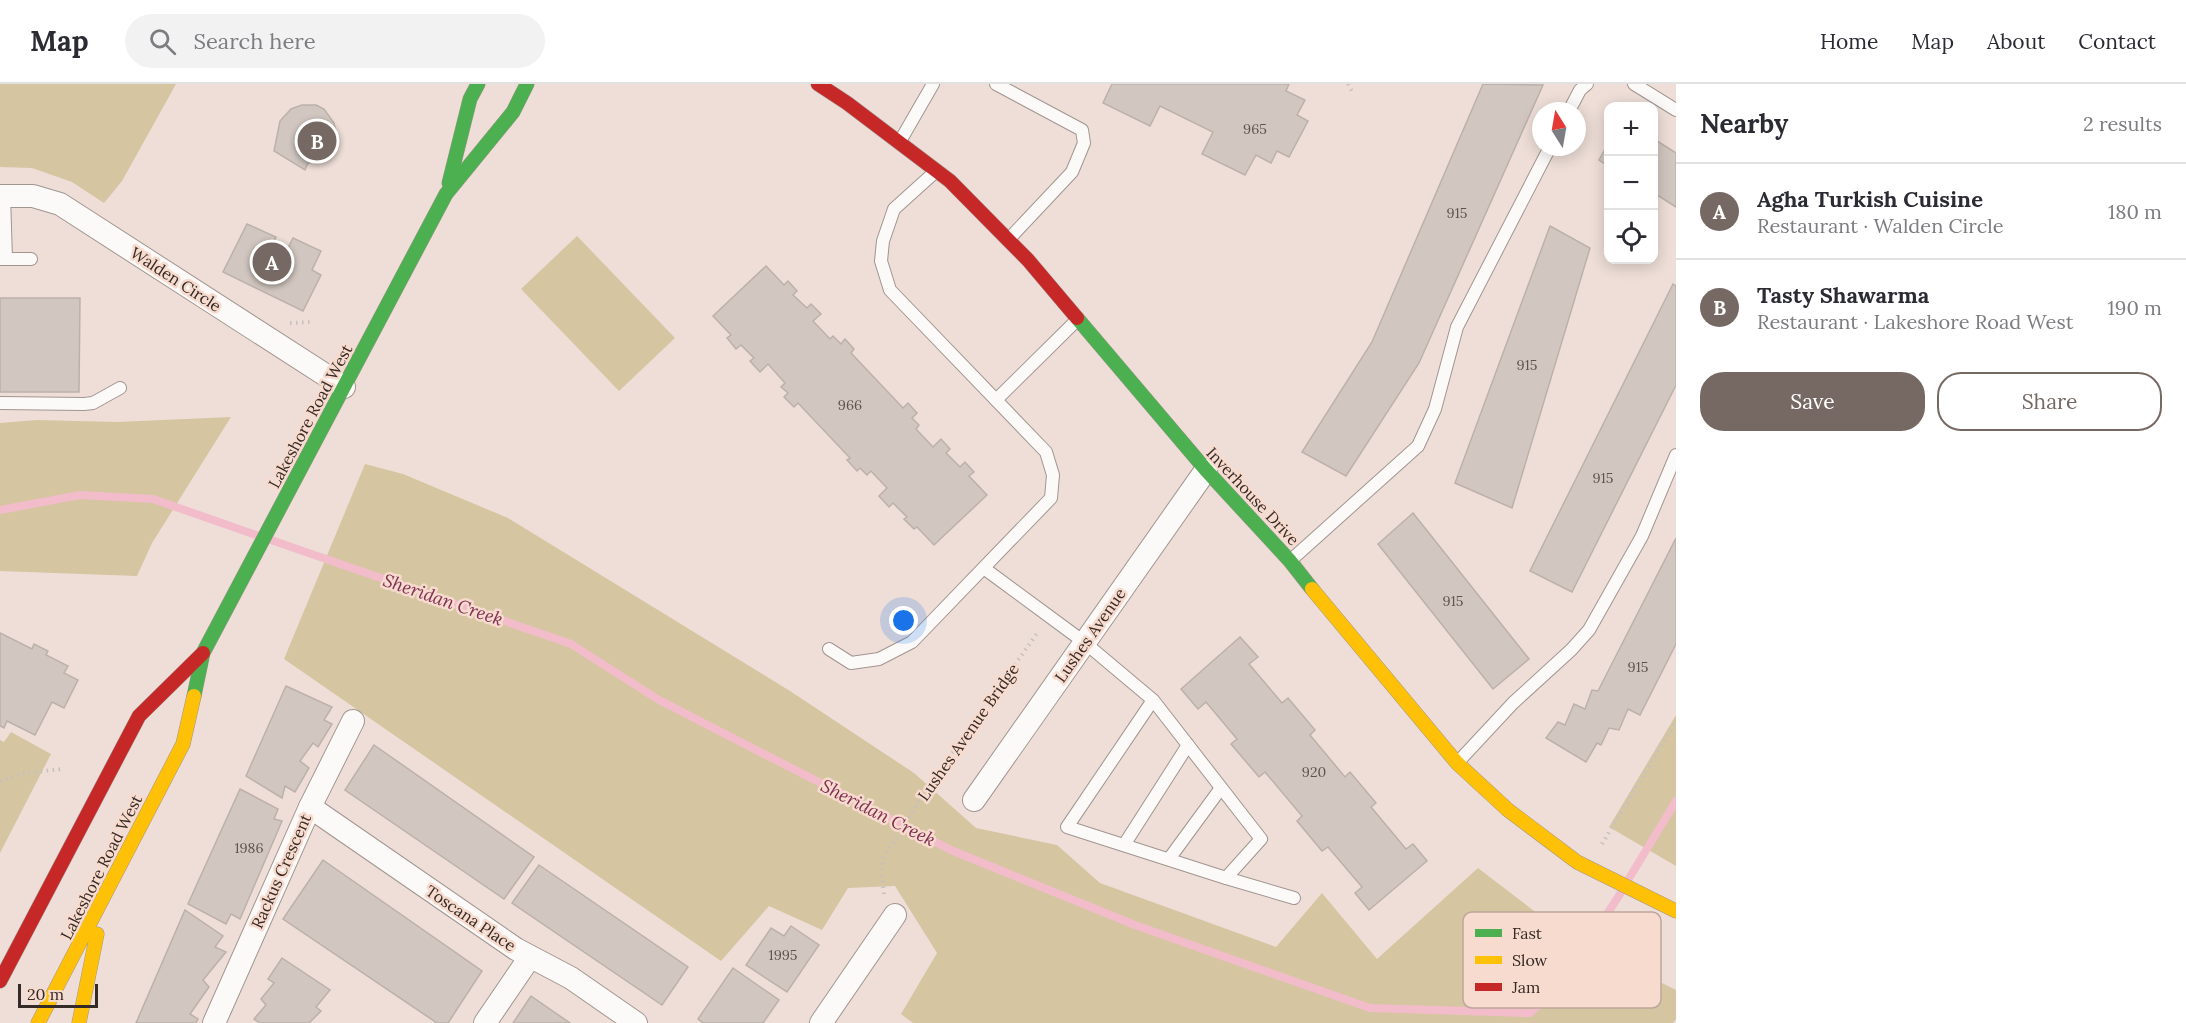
<!DOCTYPE html>
<html lang="en">
<head>
<meta charset="utf-8">
<style>
  :root { --surface:#fff; --page:#f2f2f3; --text:#2b2b33; --muted:#7c7c81; --line:#e1e1e2; --accent:#766963 }
  body { margin:0; font-family:Lora,serif; background:var(--page); color:var(--text) }
  .controls { position:absolute; right:18px; top:18px; display:grid; overflow:hidden; border-radius:12px; box-shadow:0 3px 15px #0003 }
  .controls button { width:54px; height:54px; display:grid; place-items:center; padding:0; border:0; border-bottom:2px solid var(--line); background:var(--surface); color:var(--text); font:30px sans-serif }
  .compass { position:absolute; left:1532px; top:18px; width:54px; height:54px; border-radius:50%; background:var(--surface); box-shadow:0 3px 15px #0003; rotate:349deg }
  .scale { position:absolute; left:18px; bottom:15px; width:80px; box-sizing:border-box; padding-left:6px; border:3px solid #352a25; border-top:0; font-size:16px; line-height:21px; white-space:nowrap; color:#352a25; -webkit-text-stroke:4px #f7dbce; paint-order:stroke }
  .you { position:absolute; left:904px; top:537px; width:21px; height:21px; margin:-15px; border:4px solid #fff; border-radius:50%; background:#1a73e8; box-shadow:0 0 0 9px #1a73e833 }
  .badge { display:grid; place-items:center; width:39px; height:39px; border-radius:50%; background:var(--accent); color:#fff; font-size:20px; font-weight:700 }
  .pin { position:absolute; translate:-50% -50%; border:3px solid #fff; box-shadow:0 2px 6px #0006 }
  .list { margin:0; padding:0; list-style:none }
  h2 { display:flex; justify-content:space-between; align-items:center; height:78px; margin:0; padding:0 24px; font-size:26px }
  h2 small { font-size:20px; font-weight:400; color:var(--muted) }
  .list li { display:grid; grid-template-columns:39px 1fr auto; gap:18px; align-items:center; box-sizing:border-box; height:96px; padding:0 24px; border-top:2px solid var(--line) }
  .list b { display:block; font-size:22px; white-space:nowrap }
  .list p { margin:0; font-size:20px; white-space:nowrap; color:var(--muted) }
  .list em { font-size:20px; font-style:normal; color:var(--muted) }
  .actions { display:flex; gap:12px; padding:18px 24px }
  .actions a { flex:1; padding:14px 0; border:2px solid var(--accent); border-radius:24px; text-align:center; font-size:21px; color:var(--accent) }
  .actions .main { background:var(--accent); color:#fff }
  .icon { flex:none; width:33px; height:33px; fill:none; stroke:currentColor; stroke-width:2; stroke-linecap:round; stroke-linejoin:round }
  .map { position:relative; flex:none; width:1676px; height:939px; overflow:hidden }
  header { display:flex; align-items:center; gap:36px; box-sizing:border-box; height:84px; padding:0 30px; background:var(--surface); border-bottom:2px solid var(--line) }
  header strong { font-size:28px }
  nav { display:flex; gap:33px; margin-inline-start:auto; font-size:21px }
  .search { width:420px; height:54px; background:var(--page); display:flex; align-items:center; gap:15px; box-sizing:border-box; padding:0 21px; border-radius:33px; color:var(--muted); font-size:22px }
  main { display:flex }
  aside { flex:1; background:var(--surface) }
  .map>svg:first-child { display:block }
  .green { fill:#d6c5a1 }
  .lines { fill:none; stroke-linecap:round; stroke-linejoin:round }
  .stream { stroke:#f2bccb; stroke-width:8 }
  .building { fill:#d2c7c0; stroke:#bcb1aa; stroke-width:1.5 }
  .lane-casing { stroke:#a19590; stroke-width:14 }
  .street-casing { stroke:#a19590; stroke-width:24 }
  .fast-casing { stroke:#a19590; stroke-width:15 }
  .slow-casing { stroke:#a19590; stroke-width:15 }
  .jam-casing { stroke:#a19590; stroke-width:15 }
  .path { stroke:#c6c1bf; stroke-width:4; stroke-dasharray:1.5 4.5; stroke-linecap:butt }
  .lane { stroke:#fcfaf9; stroke-width:12 }
  .street { stroke:#fcfaf9; stroke-width:22 }
  .fast { stroke:#4caf50; stroke-width:14 }
  .slow { stroke:#ffc107; stroke-width:14 }
  .jam { stroke:#c62828; stroke-width:14 }
  .labels { text-anchor:middle; stroke-width:5; stroke-linejoin:round; paint-order:stroke }
  .number-label { font-size:14px; fill:#5e534d }
  .street-label { font-size:16px; fill:#352a25; stroke:#f7dbce }
  .water-label { font-size:18px; font-style:italic; fill:#812f52; stroke:#f7dbce }
  .key { fill:#f7dbce; stroke:#bda69b; stroke-width:1.5 }
  .key-label { font-size:16px; fill:#352a25 }
</style>
</head>
<body>
<header>
<strong>Map</strong>
<div class="search"><svg class="icon" aria-label="search" viewBox="0 0 24 24"><circle cx="10" cy="10" r="6"/><path d="M15 15l6 6"/></svg>Search here</div>
<nav><a>Home</a><a>Map</a><a>About</a><a>Contact</a></nav>
</header>
<main>
<div class="map">
<svg width="1676" height="939" viewBox="0 0 1676 939">
  <rect width="100%" height="100%" fill="#eeded7"/>
  <g class="green">
    <path d="M0,0H176L122,97L104,119L72,98L32,84L0,83Z"/>
    <path d="M577,152L675,254L619,307L521,205Z"/>
    <path d="M231,333L152,459L137,492L0,487V339L37,336L117,338Z"/>
    <path d="M365,380L403,390L508,434L790,607L914,689L976,744L1057,761L1100,799L1276,863L1322,809L1377,875L1478,784L1564,850L1676,906V935L1673,939H913L901,930L937,869L895,802L848,804L822,846L769,822L721,877L284,575Z"/>
    <path d="M1676,631V782L1609,743Z"/>
    <path d="M11,648L51,670L0,769V656L4,658Z"/>
  </g>
  <g class="lines">
    <g class="stream">
      <path d="M0,426L80,411L153,415L259,452"/>
      <path d="M271,456L571,560L659,616L953,767L1135,841L1370,924L1530,929L1558,902L1600,841L1622,807"/>
      <path d="M1628,796L1676,717"/>
    </g>
  </g>
  <g class="building">
    <path d="M1112,0H1289L1286,7L1305,16L1297,31L1308,37L1289,73L1277,67L1271,79L1256,71L1245,91L1202,70L1213,48L1160,22L1150,42L1103,19Z"/>
    <path d="M1483,0L1543,1L1419,279L1346,392L1302,368L1372,258Z"/>
    <path d="M302,21H316L324,25L334,39L337,52L333,65L318,76L308,79L305,86L274,67L280,37L291,25Z"/>
    <path d="M1654,55L1676,69V123L1654,109Z"/>
    <path d="M1608,60V82L1599,76Z"/>
    <path d="M247,140L276,153L271,163L285,170L293,154L321,167L312,186L321,191L303,227L223,188Z"/>
    <path d="M1550,142L1590,164L1512,424L1455,399Z"/>
    <path d="M766,182L784,201L788,197L797,207L793,211L807,224L811,220L821,230L813,237L830,255L833,252L841,260L845,255L854,265L851,269L903,324L908,319L917,329L912,334L919,341L916,345L933,363L941,355L950,365L946,369L960,383L965,378L974,388L969,392L987,411L934,461L917,443L914,445L904,435L907,433L893,419L889,423L879,412L887,404L871,387L867,391L860,384L857,387L847,376L850,374L798,319L794,323L784,313L788,309L781,303L785,299L768,280L760,288L750,277L754,274L741,261L736,265L727,254L731,251L713,232Z"/>
    <path d="M1673,200L1676,202V301L1572,508L1530,487Z"/>
    <path d="M0,214H80L79,308H0Z"/>
    <path d="M1413,429L1529,575L1493,605L1378,460Z"/>
    <path d="M1676,454V560L1640,631L1628,625L1619,646L1609,644L1601,661L1597,659L1586,678L1546,654L1558,638L1565,641L1574,620L1585,625L1592,606L1598,607Z"/>
    <path d="M0,549L32,565L34,560L48,567L46,571L68,582L64,589L78,596L64,624L52,618L35,651L7,637L4,644L0,642Z"/>
    <path d="M1240,553L1258,573L1249,580L1282,619L1288,614L1315,646L1310,651L1345,693L1350,688L1376,719L1371,723L1406,765L1413,760L1427,777L1369,826L1355,809L1362,803L1328,763L1322,767L1297,737L1302,732L1265,688L1259,693L1231,660L1237,655L1206,618L1198,625L1181,605Z"/>
    <path d="M286,602L332,623L324,636L332,640L318,663L313,659L300,677L309,684L295,708L285,702L282,714L246,692Z"/>
    <path d="M374,661L534,773L504,815L345,706Z"/>
    <path d="M240,705L278,725L274,735L282,737L240,835L231,830L226,840L188,820Z"/>
    <path d="M323,776L482,887L448,939H437L283,835Z"/>
    <path d="M539,781L688,883L662,921L512,819Z"/>
    <path d="M185,826L223,852L215,863L226,868L203,896L209,903L190,930L198,935L196,939H136Z"/>
    <path d="M791,842L819,861L787,908L746,881L771,844L784,852Z"/>
    <path d="M282,874L330,906L316,923L321,927L309,939H260L254,935L266,921L261,915L274,899L268,895Z"/>
    <path d="M733,884L779,916L763,939H703L698,935Z"/>
    <path d="M531,912L570,939H513Z"/>
  </g>
  <g class="lines">
    <g class="lane-casing">
      <g id="lane">
        <path d="M996,0L1082,46L1084,59L1072,88L1008,156"/>
        <path d="M1634,0L1676,26"/>
        <path d="M1569,27L1580,6L1587,0"/>
        <path d="M899,59L933,0"/>
        <path d="M4,112L6,175"/>
        <path d="M0,175H31"/>
        <path d="M996,316L1078,235"/>
        <path d="M0,319L84,320L93,319L120,304"/>
        <path d="M1291,476L1418,362L1435,325L1457,243L1550,63"/>
        <path d="M985,485L1084,558L1153,616L1261,755L1226,794L1067,743L1153,616"/>
        <path d="M829,565L851,579L879,575L912,558L1051,414L1053,391L1046,368L890,206L881,177L883,157L894,125L935,88"/>
        <path d="M1458,678L1513,619L1571,566L1589,546L1642,452L1676,371"/>
        <path d="M1124,761L1188,661"/>
        <path d="M1169,775L1221,704"/>
        <path d="M1226,794L1294,814"/>
      </g>
    </g>
    <g class="street-casing">
      <g id="street">
        <path d="M0,112H33L60,120L344,303"/>
        <path d="M974,716L1206,386"/>
        <path d="M310,723L516,865L571,894L636,939"/>
        <path d="M214,939L310,723L353,637"/>
        <path d="M485,939L530,873"/>
        <path d="M821,939L895,831"/>
      </g>
    </g>
    <g class="fast-casing">
      <g id="fast">
        <path d="M449,99L470,15L478,0"/>
        <path d="M1077,234L1206,386L1290,477L1312,505"/>
        <path d="M194,612L203,569L446,110L513,28L527,0"/>
      </g>
    </g>
    <g class="slow-casing">
      <g id="slow">
        <path d="M1312,505L1457,679L1508,726L1577,778L1676,827"/>
        <path d="M38,939L183,660L194,612"/>
        <path d="M79,939L97,850"/>
      </g>
    </g>
    <g class="jam-casing">
      <g id="jam">
        <path d="M818,0L847,19L950,97L1028,176L1077,234"/>
        <path d="M0,897L139,632L203,569"/>
      </g>
    </g>
    <g class="path">
      <path d="M1348,0L1353,9"/>
      <path d="M290,239L311,238"/>
      <path d="M0,697L25,689L63,685"/>
      <path d="M1602,760L1676,637"/>
      <path d="M884,810L881,788L884,773L922,712L1038,548"/>
    </g>
    <use href="#lane" class="lane"/>
    <use href="#street" class="street"/>
    <use href="#fast" class="fast"/>
    <use href="#slow" class="slow"/>
    <use href="#jam" class="jam"/>
  </g>
  <g class="labels">
    <g class="number-label">
      <text x="1255" y="50">965</text>
      <text x="1457" y="134">915</text>
      <text x="1527" y="286">915</text>
      <text x="850" y="326">966</text>
      <text x="1603" y="399">915</text>
      <text x="1453" y="522">915</text>
      <text x="1638" y="588">915</text>
      <text x="1314" y="693">920</text>
      <text x="249" y="769">1986</text>
      <text x="783" y="876">1995</text>
    </g>
    <g class="street-label">
      <text transform="translate(176 195) rotate(33)" y="6">Walden Circle</text>
      <text transform="translate(310 332) rotate(-62)" y="6">Lakeshore Road West</text>
      <text transform="translate(1253 412) rotate(47)" y="6">Inverhouse Drive</text>
      <text transform="translate(1090 551) rotate(-55)" y="6">Lushes Avenue</text>
      <text transform="translate(968 648) rotate(-55)" y="6">Lushes Avenue Bridge</text>
      <text transform="translate(101 783) rotate(-63)" y="6">Lakeshore Road West</text>
      <text transform="translate(281 787) rotate(-66)" y="6">Rackus Crescent</text>
      <text transform="translate(471 834) rotate(34)" y="6">Toscana Place</text>
    </g>
    <g class="water-label">
      <text transform="translate(443 516) rotate(19)" y="6">Sheridan Creek</text>
      <text transform="translate(878 729) rotate(27)" y="6">Sheridan Creek</text>
    </g>
  </g>
  <rect x="1463" y="828" width="198" height="96" rx="9" class="key"/>
  <rect x="1475" y="845" width="27" height="8" fill="#4caf50"/>
  <rect x="1475" y="872" width="27" height="8" fill="#ffc107"/>
  <rect x="1475" y="899" width="27" height="8" fill="#c62828"/>
  <g class="key-label">
    <text x="1512" y="855">Fast</text>
    <text x="1512" y="882">Slow</text>
    <text x="1512" y="909">Jam</text>
  </g>
</svg>
<div class="controls">
<button>+</button>
<button>−</button>
<button><svg class="icon" aria-label="locate" viewBox="0 0 24 24"><circle cx="12" cy="12" r="6"/><path d="M12 2v4M12 18v4M2 12h4M18 12h4"/></svg></button>
</div>
<svg class="compass" viewBox="-18 -18 36 36"><path d="M0-13l5 13h-10z" fill="#e53935"/><path d="M0 13l5-13h-10z" fill="#7c7c81"/></svg>
<div class="scale">20 m</div>
<div class="you"></div>
<div class="pin badge" style="left:272px;top:178px">A</div>
<div class="pin badge" style="left:317px;top:57px">B</div>
</div>
<aside>
<h2>Nearby<small>2 results</small></h2>
<ul class="list">
<li><span class="badge">A</span><div><b>Agha Turkish Cuisine</b><p>Restaurant · Walden Circle</p></div><em>180 m</em></li>
<li><span class="badge">B</span><div><b>Tasty Shawarma</b><p>Restaurant · Lakeshore Road West</p></div><em>190 m</em></li>
</ul>
<div class="actions"><a class="main">Save</a><a>Share</a></div>
</aside>
</main>
</body>
</html>
